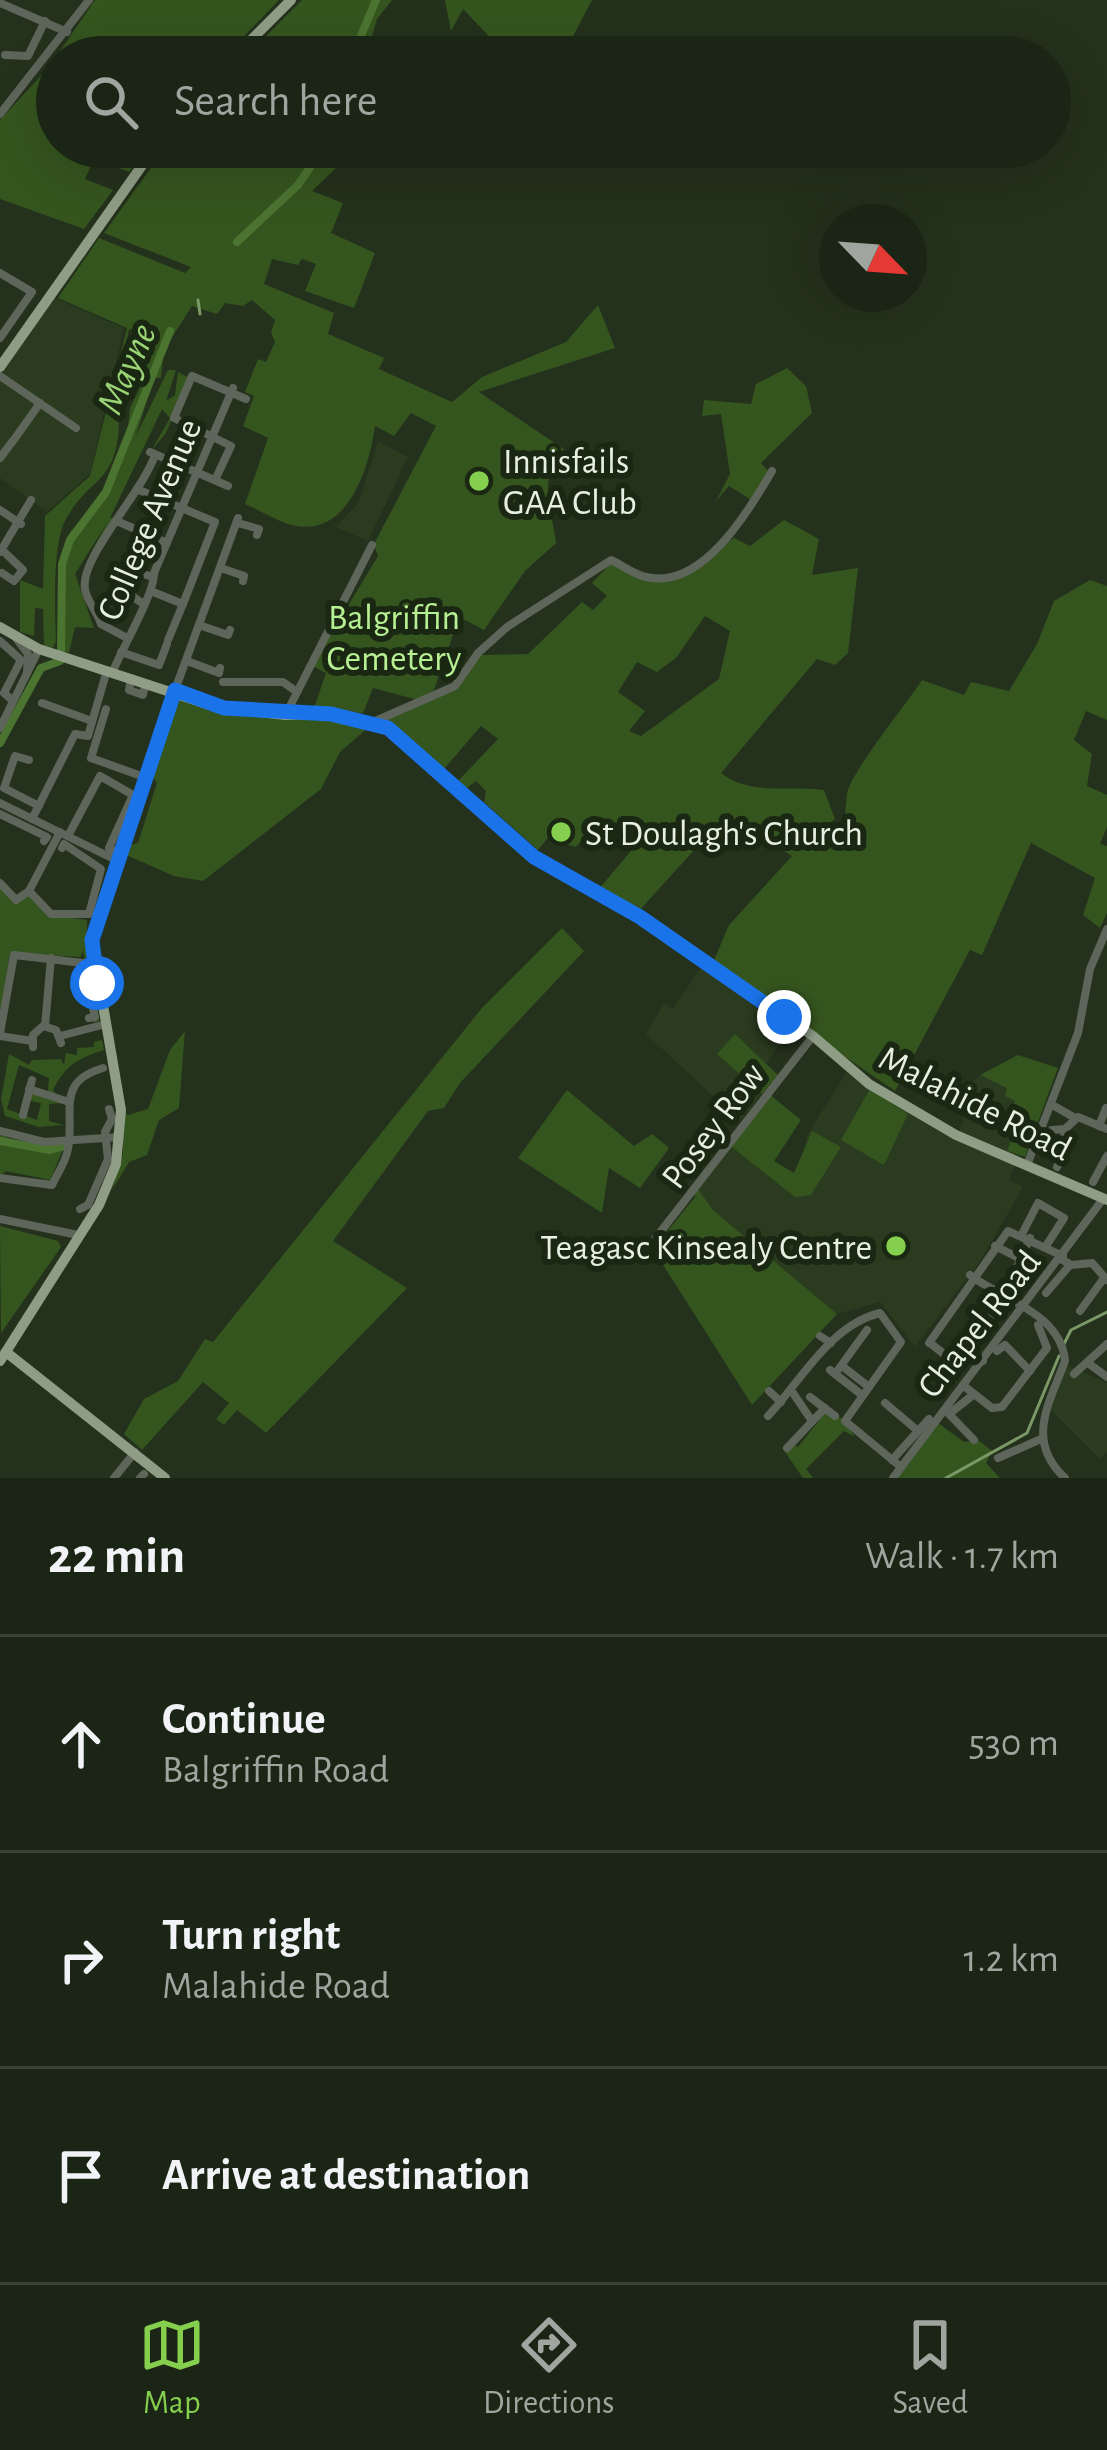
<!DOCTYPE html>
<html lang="en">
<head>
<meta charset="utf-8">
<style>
  :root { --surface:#1b2515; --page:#283122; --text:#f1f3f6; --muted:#a0a5a0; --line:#394234; --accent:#84cf4d }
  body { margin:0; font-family:"Alegreya Sans",sans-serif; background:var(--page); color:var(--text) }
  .compass { position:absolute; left:819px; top:204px; width:108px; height:108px; border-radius:50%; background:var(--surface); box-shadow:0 12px 48px #0002; rotate:115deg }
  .stop { position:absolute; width:36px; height:36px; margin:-27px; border:9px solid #1a73e8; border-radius:50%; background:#fff }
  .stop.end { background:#1a73e8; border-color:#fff; box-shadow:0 3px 12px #0008 }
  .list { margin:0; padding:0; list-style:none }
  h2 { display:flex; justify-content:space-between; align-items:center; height:156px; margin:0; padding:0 48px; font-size:51px }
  h2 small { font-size:39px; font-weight:400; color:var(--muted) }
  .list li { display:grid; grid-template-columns:78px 1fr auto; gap:36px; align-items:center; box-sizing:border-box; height:216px; padding:0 48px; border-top:3px solid var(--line) }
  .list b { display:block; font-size:45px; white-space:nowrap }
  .list p { margin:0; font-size:39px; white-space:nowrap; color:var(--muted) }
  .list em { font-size:39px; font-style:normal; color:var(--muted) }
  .icon { flex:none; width:66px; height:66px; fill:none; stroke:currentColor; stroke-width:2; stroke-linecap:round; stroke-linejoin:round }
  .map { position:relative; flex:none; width:1107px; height:1478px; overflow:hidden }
  .search { position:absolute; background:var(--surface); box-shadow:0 12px 48px #0002; left:36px; right:36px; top:36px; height:132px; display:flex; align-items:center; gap:30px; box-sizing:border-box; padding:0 42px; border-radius:66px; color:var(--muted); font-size:45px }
  .sheet { height:804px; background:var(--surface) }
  nav { display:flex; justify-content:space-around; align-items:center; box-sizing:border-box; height:168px; border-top:3px solid var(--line); background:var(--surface); font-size:33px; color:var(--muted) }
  nav a { display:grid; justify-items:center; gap:6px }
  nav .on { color:var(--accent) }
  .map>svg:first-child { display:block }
  .built { fill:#2a3b1f }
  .green { fill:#35551f; fill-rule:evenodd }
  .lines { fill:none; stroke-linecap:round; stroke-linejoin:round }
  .stream { stroke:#7a9966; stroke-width:3 }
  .river { stroke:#4c7431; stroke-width:8 }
  .minor { stroke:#5e655a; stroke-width:8 }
  .major { stroke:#8f9d87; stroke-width:10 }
  .route { stroke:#1a73e8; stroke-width:15 }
  .poi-dot { fill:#84cf4d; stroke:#1a2712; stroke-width:4.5 }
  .labels { text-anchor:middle; stroke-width:12; stroke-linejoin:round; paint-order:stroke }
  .poi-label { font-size:36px; fill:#e6efe1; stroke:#1a2712; text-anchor:start }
  .street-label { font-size:36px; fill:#e6efe1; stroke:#1a2712 }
  .park-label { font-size:36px; fill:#b7f093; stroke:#1a2712 }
  .water-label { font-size:39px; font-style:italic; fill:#99d175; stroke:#1a2712 }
</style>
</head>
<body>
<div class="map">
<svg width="1107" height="1478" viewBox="0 0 1107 1478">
  <rect width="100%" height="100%" fill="#24311c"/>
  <g class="built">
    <path d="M52,297L124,328L90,474L47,512L0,478V375Z"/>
    <path d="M378,441L408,457L368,541L336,527L359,502Z"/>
    <path d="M701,968L790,1028L766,1064L735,1034L718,1055L762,1094L740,1121L646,1034L664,1003L672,1009Z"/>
    <path d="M846,1073L940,1132L1015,1165L1009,1180L1023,1187L981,1260L915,1347L880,1302L837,1314L713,1210L695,1185L729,1145L794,1196L807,1135Z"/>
    <path d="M980,1075L1008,1088L1016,1101L1002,1133L1012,1140L1007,1151L959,1132L969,1103L952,1095Z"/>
    <path d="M1065,1364L1107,1383V1452L1100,1459L1047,1406Z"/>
  </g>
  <g class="green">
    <path d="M95,0H279L224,57H57V147H149L129,172L94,159L85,179L113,190L84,229L0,199V120L49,67Z"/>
    <path d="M302,0H392L377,19L366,57H245Z"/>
    <path d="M445,0H592L562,57H509L463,9L451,31Z"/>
    <path d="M166,147H342L337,167L312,191L343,203L331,233L375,253L354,308L305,291L316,264L302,259L298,265L272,259L264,284L334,313L328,334L384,358L379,369L452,402L482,377L566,342L598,305L615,348L479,392L565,450C536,477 552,509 556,543L525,571L484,630L459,617L434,690L418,700L373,688L363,713L313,711L326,673L312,666L378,556L374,544L436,426L411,413L394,436L375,426C369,469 347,542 288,524C274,519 259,510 245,504L268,438L243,426L254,396L245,392L258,359L266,362L275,342L271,332L275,320L252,300L243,306L225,303L217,314L192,306L164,350L161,378H154L136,436L168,370H176L166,401L175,395L178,372L189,378L166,433L151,451L170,418L162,409L110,518L119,517L89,556L107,523L75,574L94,628L75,627L69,653L60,650L64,550L71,531L93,512L126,449L130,408L149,369L138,359L130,360L139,332L129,329L114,415L119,423C117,484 90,476 66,519C52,543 55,612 56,641L53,648L44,645L43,609L35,608L34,636L20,632V580L43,589L45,516L90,476L127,328L58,298L99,238L185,273L191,267L104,233Z"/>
    <path d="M787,368L806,386L812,413L761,463L769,472L753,501L729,486L716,501L730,474L721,414L702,416L704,400L751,404L756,384Z"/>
    <path d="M784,520L819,539L812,575L858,568L848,653L835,665L817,659L721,773C750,796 789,785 824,790L835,819L813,835L835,849C847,824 844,819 847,794C850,773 908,702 922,680L964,695L971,682L1009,691L1037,644L1054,601L1090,580L1107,586V720L1086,711L1074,740L1092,754L1087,786L1107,795V827L1100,844L1107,846V913L1100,928L1083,915L1095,878L1031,843L982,955L970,950L895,1091L712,965L729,925L792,856L727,814L637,913L597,891L647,832L627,825L631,838L595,824L576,847L557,842L551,834L538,850L484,802L486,791L476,781L466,789L456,783L498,739L481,726L444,769L381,720L456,688L481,655L528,654L582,602L593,610L607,596L592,583L610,564L655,581L688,569L734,538L750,546ZM705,616L730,631L719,679L641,736L629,731L645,711L618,692L637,662L657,672L676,658Z"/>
    <path d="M182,699C243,725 307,712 370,726L340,752L321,789L203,881L174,876L124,854L126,846L138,843L157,783L150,773L175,702Z"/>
    <path d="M0,888L10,899L28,895L47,915L87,920L86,956L99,1021L94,1023L83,950L81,957L10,953L0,1016Z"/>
    <path d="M562,928L584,951L460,1083L444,1108L428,1111L333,1241L407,1288L266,1433L237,1410L224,1425L216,1419L229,1403L203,1382L142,1450L124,1434L144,1399L178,1381L205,1339L213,1342L482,1008Z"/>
    <path d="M185,1031L179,1108L159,1120L147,1155L129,1162L112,1190L123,1153L122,1111L128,1115L148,1109L170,1050Z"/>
    <path d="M735,1034L778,1075L762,1094L717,1054Z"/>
    <path d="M102,1040L104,1050C76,1059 65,1066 53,1090L57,1096L48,1091L49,1078L19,1065L7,1109L37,1120L41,1103L30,1101L32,1093L62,1103L49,1104V1121L64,1125L39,1127L5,1116L1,1099L9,1054L29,1065L32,1060L61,1059L64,1065L66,1053L77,1055V1048L94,1047V1042Z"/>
    <path d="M1018,1055L1058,1068L1025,1157L1007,1151L1011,1141L1002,1133L1015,1101L1005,1096L1007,1088L980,1075Z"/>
    <path d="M870,1089L908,1114L884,1165L841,1140Z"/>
    <path d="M567,1090L634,1146L652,1134L669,1148L640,1188L609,1168L602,1213L518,1158Z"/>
    <path d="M769,1094L801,1120L774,1161L794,1173L812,1131L841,1147L811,1195L795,1197L729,1145Z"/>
    <path d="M0,1134L19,1143L65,1145L50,1180L6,1171L0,1176Z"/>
    <path d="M695,1185L713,1210L837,1314L752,1405L653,1249L695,1197Z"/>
    <path d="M0,1226L58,1241L61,1247L1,1333Z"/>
    <path d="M826,1412L843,1419L855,1437L844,1431L806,1469L813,1478H803L785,1452L793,1444L798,1447Z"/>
    <path d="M938,1423L964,1442L978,1440L992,1451L986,1463L1000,1478H896Z"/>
  </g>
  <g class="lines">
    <g class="stream">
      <path d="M198,300L200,314"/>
      <path d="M1064,1344L1071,1330L1107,1312"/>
      <path d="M946,1478L1027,1433L1059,1356"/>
    </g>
    <g class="river">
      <path d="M352,57L376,0"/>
      <path d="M237,242L298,185L324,147"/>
      <path d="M61,651L62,564L70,540L106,492L170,331"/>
      <path d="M0,743L41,668L60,661"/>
      <path d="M0,1141L50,1150L64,1146"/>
    </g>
    <g class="minor">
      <path d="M0,3L67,32"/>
      <path d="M5,55L28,56L45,21"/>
      <path d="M0,114L89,0"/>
      <path d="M0,273L32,292L0,338"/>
      <path d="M0,376L76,428"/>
      <path d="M13,441L40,403"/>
      <path d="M150,452L228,486"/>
      <path d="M0,458L12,442"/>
      <path d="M215,480L231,446L174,418L192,376L246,399"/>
      <path d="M139,490L215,522L183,604"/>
      <path d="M0,510L21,524"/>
      <path d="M119,522L167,543"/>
      <path d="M238,523L259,529L257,535"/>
      <path d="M2,550L23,570L14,581L2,573"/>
      <path d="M0,552L31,500"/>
      <path d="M221,568L244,576L243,581"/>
      <path d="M153,592L183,604L168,640"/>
      <path d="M142,603L125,591L123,579L133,571L153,577"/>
      <path d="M199,625L228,635L230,630"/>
      <path d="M16,638L28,654L27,672"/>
      <path d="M127,638L101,624C97,611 87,602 85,589C79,559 142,493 155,455"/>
      <path d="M0,641L21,660L4,693L12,700"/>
      <path d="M121,652L159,665L167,644"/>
      <path d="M187,661L219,673L220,668"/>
      <path d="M113,671C123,647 155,592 154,573L233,388"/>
      <path d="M131,678L129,690L143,695L144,690"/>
      <path d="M223,682H283L297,692"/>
      <path d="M175,690L238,518"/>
      <path d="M42,703L92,721"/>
      <path d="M106,709L91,758L147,778"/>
      <path d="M286,714L372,545"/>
      <path d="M373,722L455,686L478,653L507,627L611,560C622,565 633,574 646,577C702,591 750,509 772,471"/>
      <path d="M0,728L39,649"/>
      <path d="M29,760L15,756L4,788L39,806"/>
      <path d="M0,803L118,861"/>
      <path d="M0,814L47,837L44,841"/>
      <path d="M32,819L75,734L88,736L107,670"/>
      <path d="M68,836L100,776L133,795L109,848L114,851"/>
      <path d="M0,883L16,900L29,891"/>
      <path d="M29,891L51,914H89L101,869L64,844L62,848"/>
      <path d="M29,891L60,832"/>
      <path d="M45,1026L51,958"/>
      <path d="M0,1033L14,955L83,963L95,1017L89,1018"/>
      <path d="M0,1036L32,1041"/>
      <path d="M60,1036L106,1024"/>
      <path d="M33,1047V1035L43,1026L56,1030L61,1043"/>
      <path d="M29,1089L66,1101"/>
      <path d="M1056,1107L1075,1118"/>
      <path d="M23,1115L32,1080"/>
      <path d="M1099,1126L1106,1108"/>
      <path d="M1052,1130L1065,1129L1078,1117L1107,1129"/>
      <path d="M0,1131L44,1142L120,1137"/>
      <path d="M1027,1165L1078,1033L1090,969L1107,929"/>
      <path d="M1057,1167L1065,1146L1064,1130"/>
      <path d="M0,1178L52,1185C57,1174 66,1162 68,1149C75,1112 55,1082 103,1068"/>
      <path d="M1093,1182L1107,1156"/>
      <path d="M80,1209L88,1205L108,1159L105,1132L112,1119L109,1109"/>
      <path d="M0,1219L78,1235"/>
      <path d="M1022,1234L1038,1203L1064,1218L1046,1246"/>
      <path d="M651,1244L813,1036"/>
      <path d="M995,1246L1021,1259"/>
      <path d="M1061,1259L1071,1265L1092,1263L1107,1280"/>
      <path d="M1016,1269L1030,1238"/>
      <path d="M970,1275C1001,1299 1061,1313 1065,1361C1049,1404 1025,1441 1065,1478"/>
      <path d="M1046,1293L1070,1265"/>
      <path d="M1080,1311L1104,1278"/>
      <path d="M820,1336L831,1343"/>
      <path d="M929,1343L1008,1231L1063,1256"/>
      <path d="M930,1343L953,1361L966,1348L983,1361"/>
      <path d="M966,1348L1000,1305"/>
      <path d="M997,1351L1005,1345L1030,1371"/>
      <path d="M1088,1363L1107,1377"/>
      <path d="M842,1366L869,1387"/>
      <path d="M830,1370L862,1395"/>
      <path d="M835,1374L867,1330"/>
      <path d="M1074,1374L1107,1344"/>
      <path d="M964,1386L992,1408L1002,1407L1047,1348L1038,1325"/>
      <path d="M769,1391L781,1402"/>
      <path d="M793,1393L812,1421"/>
      <path d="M973,1395L949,1414L974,1440"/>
      <path d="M810,1397L835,1416"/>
      <path d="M885,1403L918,1431"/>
      <path d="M768,1416C801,1381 830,1325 880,1313L901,1342L845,1421L901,1467"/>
      <path d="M787,1448L825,1408"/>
      <path d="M998,1458L1041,1439"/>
      <path d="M892,1460L929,1419"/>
      <path d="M114,1478L135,1452"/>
      <path d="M140,1478L144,1474"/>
      <path d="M893,1478L1103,1199"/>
    </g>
    <g class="major">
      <path d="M234,57L291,0"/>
      <path d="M0,367L155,147"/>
      <path d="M0,627L39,649L216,707L285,715L331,714L388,728L538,860L640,917L813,1036L869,1084L956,1135L1107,1200"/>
      <path d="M6,1352L165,1478"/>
      <path d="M0,1361L99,1205L116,1164L121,1110L92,941L175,690"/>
    </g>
  </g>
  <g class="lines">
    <path class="route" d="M97,983L92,940L175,690L224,708L331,714L388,728L534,857L640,917L784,1017"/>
  </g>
  <g class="poi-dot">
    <circle cx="479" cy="481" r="12"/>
    <circle cx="561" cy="832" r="12"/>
    <circle cx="896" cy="1246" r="12"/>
  </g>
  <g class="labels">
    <g class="poi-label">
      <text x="503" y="473">Innisfails<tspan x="503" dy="41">GAA Club</tspan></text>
      <text x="585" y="845">St Doulagh's Church</text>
      <text x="872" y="1259" text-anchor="end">Teagasc Kinsealy Centre</text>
    </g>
    <g class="street-label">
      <text transform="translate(148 519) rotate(-67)" y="13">College Avenue</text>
      <text transform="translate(976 1102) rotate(27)" y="13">Malahide Road</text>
      <text transform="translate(712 1125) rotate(-53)" y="13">Posey Row</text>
      <text transform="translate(978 1323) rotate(-52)" y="13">Chapel Road</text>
    </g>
    <g class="park-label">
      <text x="394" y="629">Balgriffin<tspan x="394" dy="41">Cemetery</tspan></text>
    </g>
    <g class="water-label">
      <text transform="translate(125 368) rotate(-66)" y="14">Mayne</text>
    </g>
  </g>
</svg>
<svg class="compass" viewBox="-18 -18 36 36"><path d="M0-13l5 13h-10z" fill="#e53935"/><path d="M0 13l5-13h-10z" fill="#a0a5a0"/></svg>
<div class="stop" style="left:97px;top:983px"></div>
<div class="stop end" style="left:784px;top:1017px"></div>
<div class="search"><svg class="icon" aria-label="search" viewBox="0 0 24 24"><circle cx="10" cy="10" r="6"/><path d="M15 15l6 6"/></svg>Search here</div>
</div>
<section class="sheet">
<h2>22 min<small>Walk · 1.7 km</small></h2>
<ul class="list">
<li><svg class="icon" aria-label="ahead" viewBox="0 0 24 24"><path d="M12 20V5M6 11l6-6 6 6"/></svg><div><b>Continue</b><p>Balgriffin Road</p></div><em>530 m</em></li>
<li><svg class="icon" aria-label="right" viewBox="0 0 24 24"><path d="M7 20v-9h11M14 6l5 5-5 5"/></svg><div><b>Turn right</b><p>Malahide Road</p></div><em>1.2 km</em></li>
<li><svg class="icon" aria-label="arrive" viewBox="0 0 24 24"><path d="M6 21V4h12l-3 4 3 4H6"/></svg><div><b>Arrive at destination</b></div></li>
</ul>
</section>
<nav>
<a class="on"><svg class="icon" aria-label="map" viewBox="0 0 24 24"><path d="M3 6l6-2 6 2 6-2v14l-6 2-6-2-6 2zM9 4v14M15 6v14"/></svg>Map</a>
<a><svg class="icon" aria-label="directions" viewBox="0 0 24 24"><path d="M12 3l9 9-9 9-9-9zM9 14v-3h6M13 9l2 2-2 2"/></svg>Directions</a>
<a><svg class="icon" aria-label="saved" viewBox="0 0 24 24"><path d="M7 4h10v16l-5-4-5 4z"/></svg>Saved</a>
</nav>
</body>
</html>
